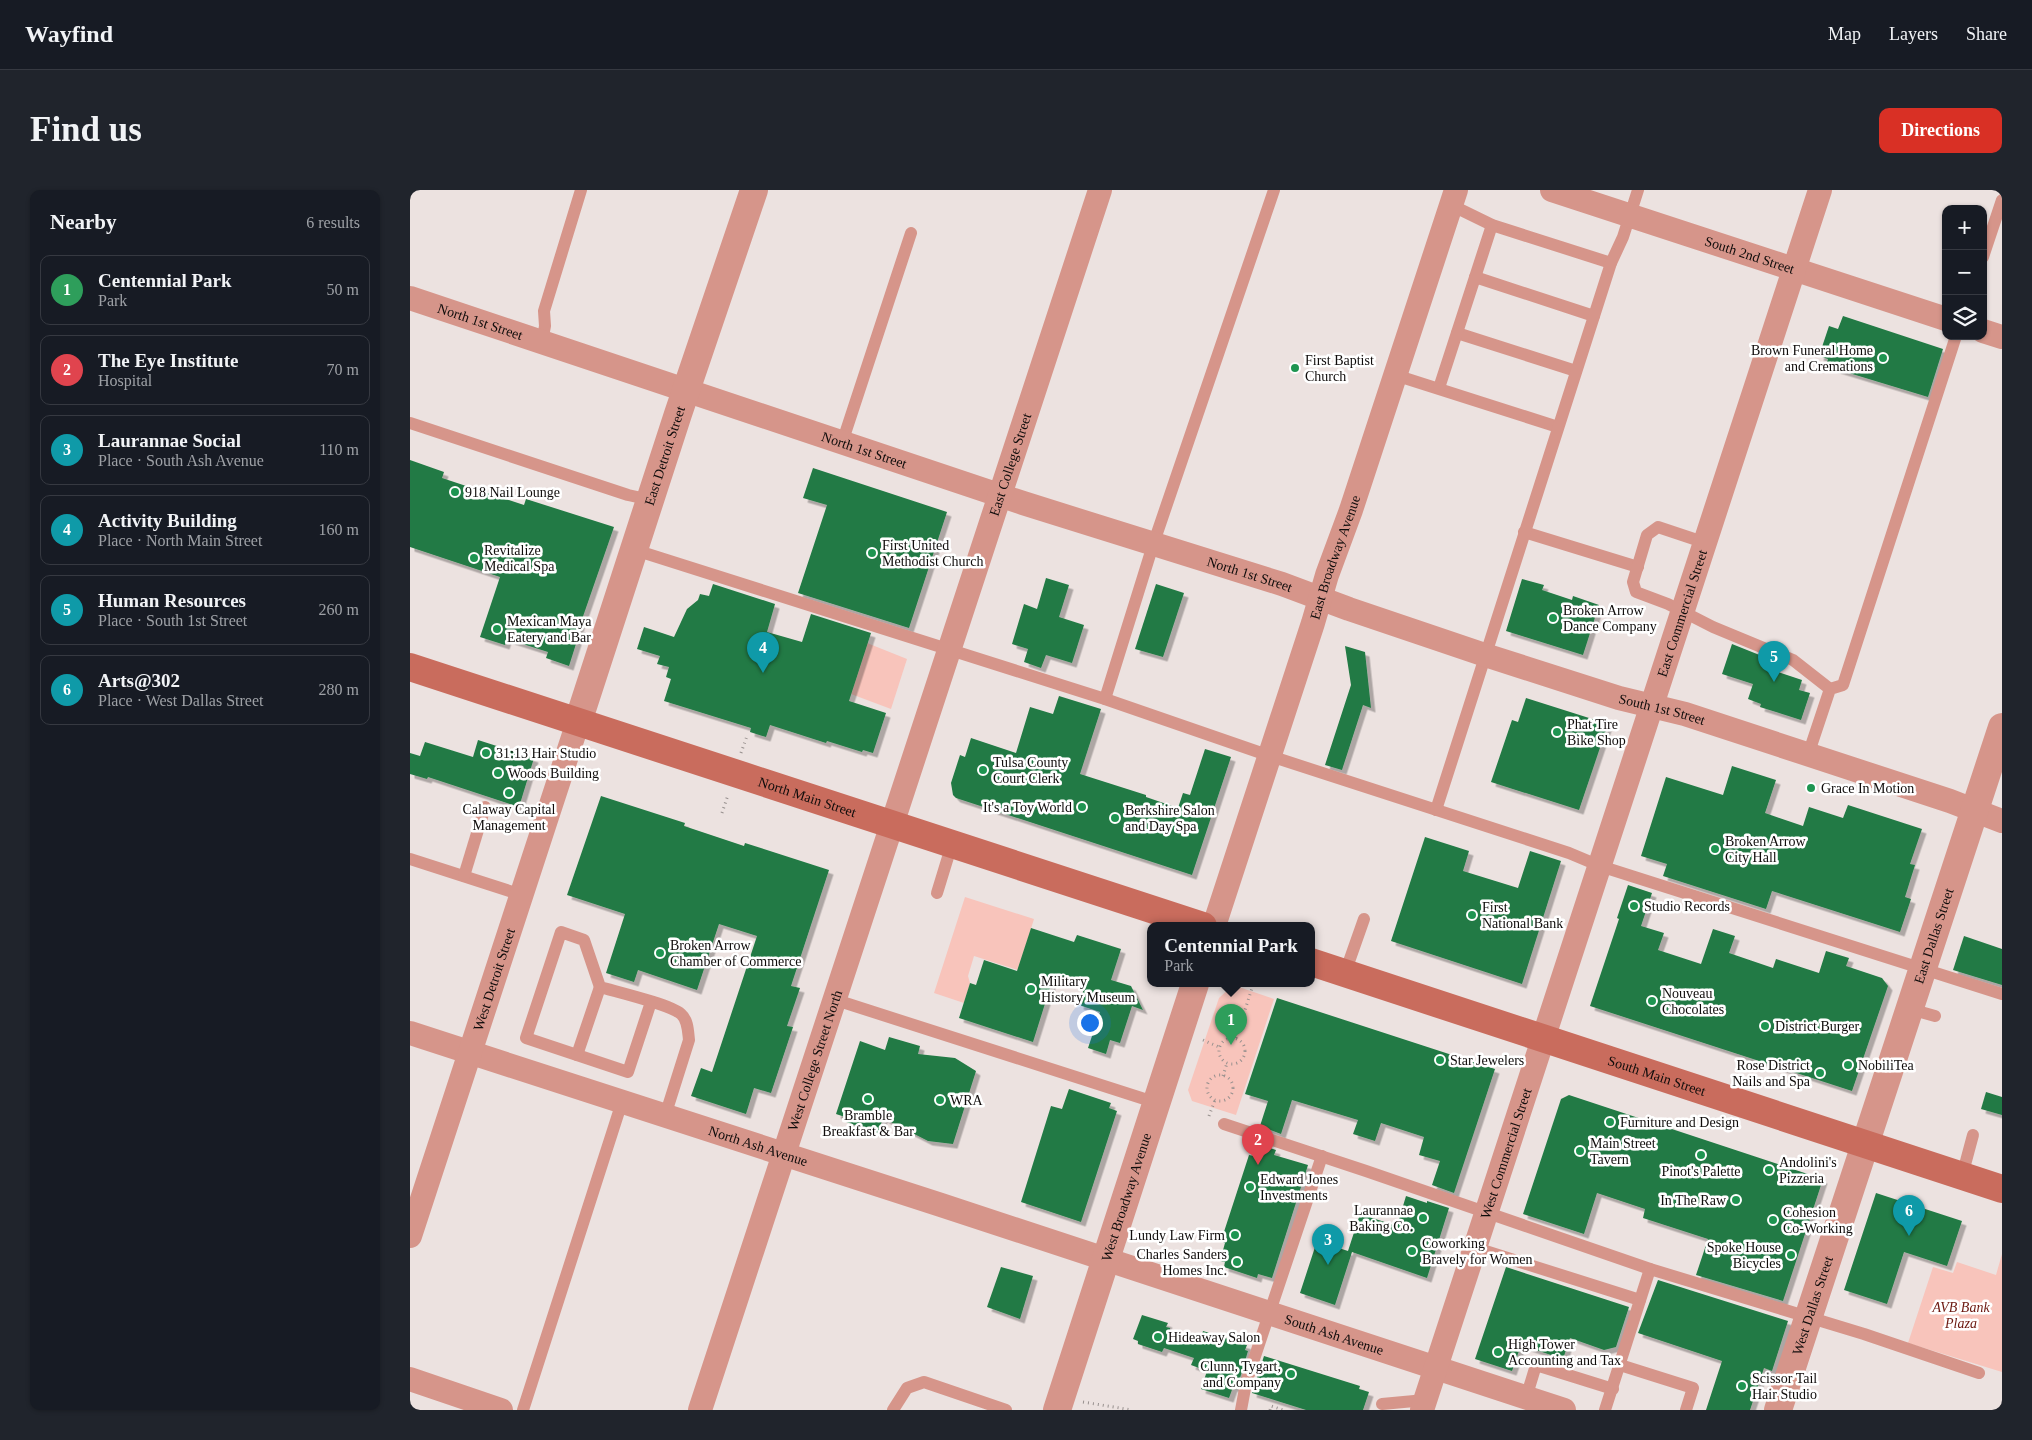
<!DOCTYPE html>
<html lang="en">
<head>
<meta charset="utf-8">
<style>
  :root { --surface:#171b24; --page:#20242c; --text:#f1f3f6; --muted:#9ea1a6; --line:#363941; --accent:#d93025 }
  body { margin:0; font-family:Georgia,serif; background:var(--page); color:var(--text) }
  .controls { position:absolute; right:15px; top:15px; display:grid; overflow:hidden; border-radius:10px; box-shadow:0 1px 4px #0004 }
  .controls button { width:45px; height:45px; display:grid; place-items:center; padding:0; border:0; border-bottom:1px solid var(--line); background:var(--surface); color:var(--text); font:25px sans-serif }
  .you { position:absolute; left:679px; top:832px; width:18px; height:18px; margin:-12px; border:4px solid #fff; border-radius:50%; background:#1a73e8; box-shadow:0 0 0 8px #1a73e833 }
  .badge { display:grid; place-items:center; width:32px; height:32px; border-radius:50%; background:var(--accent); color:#fff; font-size:16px; font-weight:700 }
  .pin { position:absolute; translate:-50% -41px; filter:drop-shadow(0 1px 2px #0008) }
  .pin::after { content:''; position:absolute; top:26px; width:18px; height:15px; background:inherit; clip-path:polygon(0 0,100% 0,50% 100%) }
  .popup { position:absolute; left:737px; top:732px; width:168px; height:65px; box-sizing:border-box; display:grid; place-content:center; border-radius:10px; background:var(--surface); filter:drop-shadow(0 1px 4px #0005); font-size:16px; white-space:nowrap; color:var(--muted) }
  .popup b { font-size:19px; color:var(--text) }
  .popup::after { content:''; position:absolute; left:50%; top:100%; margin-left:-10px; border:10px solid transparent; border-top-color:var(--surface) }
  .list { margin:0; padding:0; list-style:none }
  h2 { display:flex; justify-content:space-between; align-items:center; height:65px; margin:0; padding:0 20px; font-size:21px }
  h2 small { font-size:16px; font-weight:400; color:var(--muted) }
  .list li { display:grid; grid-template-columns:32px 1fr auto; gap:15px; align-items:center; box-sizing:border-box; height:70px; margin:0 10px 10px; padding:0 10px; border:1px solid var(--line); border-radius:10px }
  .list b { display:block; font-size:19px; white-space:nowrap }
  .list p { margin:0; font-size:16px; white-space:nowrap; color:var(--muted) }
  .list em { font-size:16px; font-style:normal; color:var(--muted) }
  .icon { flex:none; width:28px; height:28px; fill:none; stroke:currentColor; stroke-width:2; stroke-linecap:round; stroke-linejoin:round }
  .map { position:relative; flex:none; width:1592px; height:1220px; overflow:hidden; border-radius:10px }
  header { display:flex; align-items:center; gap:30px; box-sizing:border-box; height:70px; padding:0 25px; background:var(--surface); border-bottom:1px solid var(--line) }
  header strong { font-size:24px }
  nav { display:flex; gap:28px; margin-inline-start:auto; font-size:18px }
  .intro { display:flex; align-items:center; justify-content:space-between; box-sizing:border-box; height:120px; padding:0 30px }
  h1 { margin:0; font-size:35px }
  .button { padding:12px 22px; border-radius:10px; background:var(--accent); color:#fff; font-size:18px; font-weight:700 }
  main { display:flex; gap:30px; padding:0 30px }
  aside { flex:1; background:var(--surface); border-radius:10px; box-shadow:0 1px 4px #0004 }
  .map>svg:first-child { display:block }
  .green { fill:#f8c4bb }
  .building { fill:#217a44; filter:url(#shadow) }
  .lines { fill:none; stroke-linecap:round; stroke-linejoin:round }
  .path { stroke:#97908e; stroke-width:3; stroke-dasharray:1 4; stroke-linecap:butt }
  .service { stroke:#d6958a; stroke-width:12 }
  .minor { stroke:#d6958a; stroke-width:24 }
  .tertiary { stroke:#d6958a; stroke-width:28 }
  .secondary { stroke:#c96c5d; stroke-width:28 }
  .poi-dot { fill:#1e9551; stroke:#fff; stroke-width:2 }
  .labels { text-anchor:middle; stroke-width:5; stroke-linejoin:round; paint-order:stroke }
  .street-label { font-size:14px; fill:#0f0c0b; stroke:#fff }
  .poi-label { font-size:14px; fill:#0f0c0b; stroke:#fff; text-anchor:start }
  .park-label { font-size:14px; font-style:italic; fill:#6c1810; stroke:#fff }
</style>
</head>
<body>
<header>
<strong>Wayfind</strong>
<nav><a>Map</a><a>Layers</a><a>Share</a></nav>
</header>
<div class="intro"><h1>Find us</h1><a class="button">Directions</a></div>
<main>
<aside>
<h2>Nearby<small>6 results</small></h2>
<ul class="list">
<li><span class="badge" style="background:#2e9e5b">1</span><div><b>Centennial Park</b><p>Park</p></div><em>50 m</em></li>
<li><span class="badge" style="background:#e0444e">2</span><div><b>The Eye Institute</b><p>Hospital</p></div><em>70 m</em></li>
<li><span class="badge" style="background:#0f9aa8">3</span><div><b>Laurannae Social</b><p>Place · South Ash Avenue</p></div><em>110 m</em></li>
<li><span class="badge" style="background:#0f9aa8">4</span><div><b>Activity Building</b><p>Place · North Main Street</p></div><em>160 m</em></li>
<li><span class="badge" style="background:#0f9aa8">5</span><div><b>Human Resources</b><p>Place · South 1st Street</p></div><em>260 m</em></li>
<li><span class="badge" style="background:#0f9aa8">6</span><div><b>Arts@302</b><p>Place · West Dallas Street</p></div><em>280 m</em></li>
</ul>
</aside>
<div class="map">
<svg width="1592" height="1220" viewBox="0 0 1592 1220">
  <defs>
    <filter id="shadow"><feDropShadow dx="4.5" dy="4.5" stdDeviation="0" flood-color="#0004"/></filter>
  </defs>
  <rect width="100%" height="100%" fill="#ece2e0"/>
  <g class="green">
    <path d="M457,453L497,469L481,519L441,504Z"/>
    <path d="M555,707L624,729L608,780L564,766L558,786L560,793L554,813L524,803Z"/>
    <path d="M823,795L864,809L826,925L782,911L778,900L809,808Z"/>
    <path d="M1592,1064V1182L1498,1153L1523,1077L1543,1083L1547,1072L1586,1085Z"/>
  </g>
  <g class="building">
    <path d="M1433,126L1533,159L1518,207L1416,176L1418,169L1409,166L1419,136L1428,139Z"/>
    <path d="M0,270L34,282L32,288L114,315L116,309L204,337L169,438H171L159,476L136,468L138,462L97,449L95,455L70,447L90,387L0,357Z"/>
    <path d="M403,278L537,322L499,438L388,403L417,315L393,308Z"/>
    <path d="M636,388L659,395L649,427L674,435L662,473L636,465L631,478L614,472L618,459L602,454L614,414L627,419Z"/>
    <path d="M1112,389L1134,395L1132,400L1162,410L1163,406L1189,415L1173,465L1096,441Z"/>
    <path d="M303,394L365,414L357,442L392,452L401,424L461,443L439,511L476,523L463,563L453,560L452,562L417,551L416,553L360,535L356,547L340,542L341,538L254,511L261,489L256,487L259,477L247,474L250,466L227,459L234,437L264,447L277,419L288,410L290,404L299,406Z"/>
    <path d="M746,394L774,403L753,467L725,459Z"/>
    <path d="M1322,454L1362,470L1359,479L1392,490L1389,500L1400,503L1391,530L1350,517L1351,514L1338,509L1343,494L1312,484Z"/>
    <path d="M935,456L955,462L961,518L953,515L932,580L915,575L941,495Z"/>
    <path d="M649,506L691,519L670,584L736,605V607L768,618L773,603L780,605L795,559L821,567L782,685L546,608L543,605L541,593L550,565L555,567L561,548L606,563L620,517L643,524Z"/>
    <path d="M1116,508L1198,534L1169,620L1081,592L1102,530L1108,532Z"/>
    <path d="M68,550L124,568L109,617L18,587L17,589L0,584V563L10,566L15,552L63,567Z"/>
    <path d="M1322,576L1366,590L1355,623L1393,636L1399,617L1433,628L1438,615L1512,639L1500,674L1505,675L1495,707L1501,709L1490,742L1362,701L1356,719L1253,686L1257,674L1231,666L1256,587L1313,605Z"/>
    <path d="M191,606L275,633L274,636L334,656L335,653L419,680L381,796L390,798L377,836L383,837L361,903L344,898L336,924L281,906L291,878L302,882L347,746L309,734L287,800L228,780L224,792L196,783L215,724L157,705Z"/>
    <path d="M1015,647L1059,661L1053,681L1108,698L1120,661L1151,671L1112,794L981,751Z"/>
    <path d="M1218,695L1242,703L1231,736L1254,743L1248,760L1291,774L1303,739L1325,746L1319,763L1363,778L1366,769L1409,783L1416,761L1439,768L1436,776L1472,788L1478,796L1442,901L1180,816L1209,729L1207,728Z"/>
    <path d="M621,738L664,752L667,745L711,759L701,790L721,796L733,820L722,816L710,853L700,850L696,864L678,858L690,822L669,815L675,795L644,785L623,852L549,828L560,793L566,795L574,770L607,781Z"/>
    <path d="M1554,746L1592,759V795L1543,780Z"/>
    <path d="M867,808L1085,879L1044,1003L1022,995L1030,971L1009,965L1014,947L971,933L965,951L943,944L948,930L882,910L871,944L850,936L858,911L835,904Z"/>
    <path d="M479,847L510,856L508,864L545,868L566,881L543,954L518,951L473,928L468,943L436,932L438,928L426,924L450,851L475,860Z"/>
    <path d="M659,899L701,913L699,918L707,921L671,1032L611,1012L641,916L652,919Z"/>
    <path d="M1576,902L1592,907V925L1571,919Z"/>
    <path d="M1159,905L1413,989L1373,1111L1286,1085L1298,1049L1233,1028L1235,1019L1187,1003L1174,1044L1113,1024L1151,909Z"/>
    <path d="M848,954L866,960L864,965L898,975L862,1088L848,1084L847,1088L814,1077L815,1072L810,1071L815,1053L811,1051L839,965L844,966Z"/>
    <path d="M1466,1003L1552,1031L1537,1076L1494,1062L1477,1114L1434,1100Z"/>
    <path d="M996,1006L1017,1013V1011L1039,1018L1017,1088L942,1062L925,1115L890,1103L907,1051L938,1061L950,1024L987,1036Z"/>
    <path d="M591,1077L623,1086L610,1129L577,1117Z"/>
    <path d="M1096,1077L1219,1117L1206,1157L1194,1160L1160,1148L1153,1169L1111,1155L1102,1181L1065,1169Z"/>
    <path d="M1248,1090L1378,1131L1362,1181L1354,1178L1340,1220H1296L1312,1171L1228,1143Z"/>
    <path d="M732,1125L758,1133L756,1137L760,1138V1140L790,1150L793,1141L837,1155L835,1160L838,1161L827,1198L823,1197L819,1208L791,1199L797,1181L781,1175L784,1168L754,1158L752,1162L728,1154V1151L723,1149Z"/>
    <path d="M854,1166L950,1196L949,1199L959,1202L953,1220H896L842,1203Z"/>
  </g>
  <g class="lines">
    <g class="path">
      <path d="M331,563L337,546"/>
      <path d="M312,623L318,605"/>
      <circle cx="822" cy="861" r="13"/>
      <path d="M826,848L843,795"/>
      <path d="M793,850L809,857"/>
      <circle cx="810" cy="898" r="13"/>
      <path d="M813,886L817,873"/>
      <path d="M799,926L805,910"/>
      <path d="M673,1212L722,1220"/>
      <path d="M860,1220L861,1216L873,1220"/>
    </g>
    <g class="service">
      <path d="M1041,15L1082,35L1201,73"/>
      <path d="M1573,67L1592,10"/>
      <path d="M1065,87L1184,126"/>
      <path d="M1047,143L1166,181"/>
      <path d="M132,152L135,136L134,121L171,0"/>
      <path d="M985,185L1148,237"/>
      <path d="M1029,198L1082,35"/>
      <path d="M0,233L218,305L241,310"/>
      <path d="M432,253L501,43"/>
      <path d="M1114,342L1228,377"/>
      <path d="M1296,353L1248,337L1237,345L1223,392L1226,402L1258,414L1303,437L1383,470L1420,499"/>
      <path d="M225,360L695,509L860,566L1159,663L1190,676L1592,804"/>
      <path d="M695,509L743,355L864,0"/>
      <path d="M1398,565L1420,499L1433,495L1546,146"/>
      <path d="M1026,620L1201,73L1213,47L1228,0"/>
      <path d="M0,669L112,705"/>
      <path d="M54,686L75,617"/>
      <path d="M527,703L542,654"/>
      <path d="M935,783L954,729"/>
      <path d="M426,810L747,913"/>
      <path d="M241,812L218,882L116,848L151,742L174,750L190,797C207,802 259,814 271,824C278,830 278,841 279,850L255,926"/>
      <path d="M1500,819L1525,826"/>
      <path d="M167,865L190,797"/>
      <path d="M814,934L956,981L1240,1079L1454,1144L1569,1183"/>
      <path d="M1552,986L1563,945"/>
      <path d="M1066,1058L1230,1110"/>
      <path d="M1210,1175L1283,1198L1276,1220"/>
      <path d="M1116,1208L1126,1175L1203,1199"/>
      <path d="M972,1214L1015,1210"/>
      <path d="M113,1220L212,912"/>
      <path d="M483,1220L497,1198L514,1192L596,1220"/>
      <path d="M831,1220L836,1193L912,966"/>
      <path d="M1195,1220L1240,1079"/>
    </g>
    <g class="minor">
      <path id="s1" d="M1142,0L1536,129"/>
      <path id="s2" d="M0,108L613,313L872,394L939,419L1075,465L1209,508L1275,524L1540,611L1592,631"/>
      <path d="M1573,141L1592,147"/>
      <path id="s3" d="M804,736L903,433L917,385L941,320L1046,0"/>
      <path id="s4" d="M0,843L531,1015L1154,1220"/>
      <path id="s5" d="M0,1046L168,532"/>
      <path d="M0,1189L91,1220"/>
      <path id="s6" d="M290,1220L690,0"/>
      <path id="s7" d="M1012,1220L1410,0"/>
    </g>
    <g class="tertiary">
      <path id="s8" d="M168,532L268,224L344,0"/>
      <path id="s9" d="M647,1220L785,794"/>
      <path id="s10" d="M1368,1220L1592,537"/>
    </g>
    <g class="secondary">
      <path id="s11" d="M0,477L793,736"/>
      <path id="s12" d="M901,772L1592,999"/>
    </g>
  </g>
  <g class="poi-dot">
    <circle cx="1473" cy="168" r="5"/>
    <circle cx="885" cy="178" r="5"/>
    <circle cx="45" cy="302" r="5"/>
    <circle cx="462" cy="363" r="5"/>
    <circle cx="64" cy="368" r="5"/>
    <circle cx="1143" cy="428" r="5"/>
    <circle cx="87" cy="439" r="5"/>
    <circle cx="1147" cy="542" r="5"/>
    <circle cx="76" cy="563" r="5"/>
    <circle cx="573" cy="580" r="5"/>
    <circle cx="88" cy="583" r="5"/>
    <circle cx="1401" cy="598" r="5"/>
    <circle cx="99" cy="603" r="5"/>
    <circle cx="672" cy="617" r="5"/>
    <circle cx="705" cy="628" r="5"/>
    <circle cx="1305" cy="659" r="5"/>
    <circle cx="1224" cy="716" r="5"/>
    <circle cx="1062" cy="725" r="5"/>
    <circle cx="250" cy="763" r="5"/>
    <circle cx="621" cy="799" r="5"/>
    <circle cx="1242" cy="811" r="5"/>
    <circle cx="1355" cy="836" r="5"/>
    <circle cx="1030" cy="870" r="5"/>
    <circle cx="1438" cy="875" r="5"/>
    <circle cx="1410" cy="883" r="5"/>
    <circle cx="458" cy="909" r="5"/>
    <circle cx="530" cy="910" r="5"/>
    <circle cx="1200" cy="932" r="5"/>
    <circle cx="1170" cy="961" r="5"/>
    <circle cx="1291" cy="965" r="5"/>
    <circle cx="1359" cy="980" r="5"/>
    <circle cx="840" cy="997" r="5"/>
    <circle cx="1326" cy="1010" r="5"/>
    <circle cx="1013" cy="1028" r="5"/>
    <circle cx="1363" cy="1030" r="5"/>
    <circle cx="825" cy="1045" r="5"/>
    <circle cx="1002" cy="1061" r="5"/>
    <circle cx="1381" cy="1065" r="5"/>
    <circle cx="827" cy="1072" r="5"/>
    <circle cx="748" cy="1147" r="5"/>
    <circle cx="1088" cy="1162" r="5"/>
    <circle cx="881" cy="1184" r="5"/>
    <circle cx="1332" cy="1196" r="5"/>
  </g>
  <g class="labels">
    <g class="street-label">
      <text dy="5" stroke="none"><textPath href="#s1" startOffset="208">South 2nd Street</textPath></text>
      <text dy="5" stroke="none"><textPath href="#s2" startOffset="74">North 1st Street</textPath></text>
      <text dy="5" stroke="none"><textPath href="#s2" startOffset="479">North 1st Street</textPath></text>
      <text dy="5" stroke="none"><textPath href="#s8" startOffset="280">East Detroit Street</textPath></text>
      <text dy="5" stroke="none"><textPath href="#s6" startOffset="995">East College Street</textPath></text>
      <text dy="5" stroke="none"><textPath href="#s3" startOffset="388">East Broadway Avenue</textPath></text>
      <text dy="5" stroke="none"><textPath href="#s2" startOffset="884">North 1st Street</textPath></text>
      <text dy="5" stroke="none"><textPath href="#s7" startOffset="838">East Commercial Street</textPath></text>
      <text dy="5" stroke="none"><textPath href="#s2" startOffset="1318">South 1st Street</textPath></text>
      <text dy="5" stroke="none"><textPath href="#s11" startOffset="418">North Main Street</textPath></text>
      <text dy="5" stroke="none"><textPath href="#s10" startOffset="499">East Dallas Street</textPath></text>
      <text dy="5" stroke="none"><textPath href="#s5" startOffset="270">West Detroit Street</textPath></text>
      <text dy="5" stroke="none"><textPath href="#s6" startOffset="368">West College Street North</textPath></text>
      <text dy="5" stroke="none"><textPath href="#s12" startOffset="364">South Main Street</textPath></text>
      <text dy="5" stroke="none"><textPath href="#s4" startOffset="366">North Ash Avenue</textPath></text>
      <text dy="5" stroke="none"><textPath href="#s7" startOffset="270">West Commercial Street</textPath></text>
      <text dy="5" stroke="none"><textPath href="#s9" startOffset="224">West Broadway Avenue</textPath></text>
      <text dy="5" stroke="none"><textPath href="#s10" startOffset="110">West Dallas Street</textPath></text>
      <text dy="5" stroke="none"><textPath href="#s4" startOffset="972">South Ash Avenue</textPath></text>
    </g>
    <g class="poi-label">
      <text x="1463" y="165" text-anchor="end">Brown Funeral Home<tspan x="1463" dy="16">and Cremations</tspan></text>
      <text x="895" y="175">First Baptist<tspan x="895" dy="16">Church</tspan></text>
      <text x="55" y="307">918 Nail Lounge</text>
      <text x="472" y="360">First United<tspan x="472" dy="16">Methodist Church</tspan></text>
      <text x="74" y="365">Revitalize<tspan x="74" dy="16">Medical Spa</tspan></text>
      <text x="1153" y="425">Broken Arrow<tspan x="1153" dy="16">Dance Company</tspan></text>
      <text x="97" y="436">Mexican Maya<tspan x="97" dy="16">Eatery and Bar</tspan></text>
      <text x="1157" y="539">Phat Tire<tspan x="1157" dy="16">Bike Shop</tspan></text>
      <text x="86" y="568">31:13 Hair Studio</text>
      <text x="583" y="577">Tulsa County<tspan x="583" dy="16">Court Clerk</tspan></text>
      <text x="98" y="588">Woods Building</text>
      <text x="1411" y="603">Grace In Motion</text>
      <text x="662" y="622" text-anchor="end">It's a Toy World</text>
      <text x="99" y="624" text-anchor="middle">Calaway Capital<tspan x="99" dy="16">Management</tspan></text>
      <text x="715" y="625">Berkshire Salon<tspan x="715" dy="16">and Day Spa</tspan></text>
      <text x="1315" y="656">Broken Arrow<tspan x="1315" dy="16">City Hall</tspan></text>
      <text x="1234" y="721">Studio Records</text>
      <text x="1072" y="722">First<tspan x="1072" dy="16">National Bank</tspan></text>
      <text x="260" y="760">Broken Arrow<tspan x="260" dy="16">Chamber of Commerce</tspan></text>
      <text x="631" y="796">Military<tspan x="631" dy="16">History Museum</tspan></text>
      <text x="1252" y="808">Nouveau<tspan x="1252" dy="16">Chocolates</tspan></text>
      <text x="1365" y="841">District Burger</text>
      <text x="1040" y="875">Star Jewelers</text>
      <text x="1400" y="880" text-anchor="end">Rose District<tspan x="1400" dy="16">Nails and Spa</tspan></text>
      <text x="1448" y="880">NobiliTea</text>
      <text x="540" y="915">WRA</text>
      <text x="458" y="930" text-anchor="middle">Bramble<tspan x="458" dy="16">Breakfast &amp; Bar</tspan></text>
      <text x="1210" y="937">Furniture and Design</text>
      <text x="1180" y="958">Main Street<tspan x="1180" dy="16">Tavern</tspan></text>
      <text x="1369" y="977">Andolini's<tspan x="1369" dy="16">Pizzeria</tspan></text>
      <text x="1291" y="986" text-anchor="middle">Pinot's Palette</text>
      <text x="850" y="994">Edward Jones<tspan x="850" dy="16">Investments</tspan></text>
      <text x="1316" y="1015" text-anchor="end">In The Raw</text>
      <text x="1003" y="1025" text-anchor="end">Laurannae<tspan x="1003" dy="16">Baking Co.</tspan></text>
      <text x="1373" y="1027">Cohesion<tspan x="1373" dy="16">Co-Working</tspan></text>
      <text x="815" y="1050" text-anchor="end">Lundy Law Firm</text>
      <text x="1012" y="1058">Coworking<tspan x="1012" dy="16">Bravely for Women</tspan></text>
      <text x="1371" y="1062" text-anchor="end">Spoke House<tspan x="1371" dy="16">Bicycles</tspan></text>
      <text x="817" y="1069" text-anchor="end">Charles Sanders<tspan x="817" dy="16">Homes Inc.</tspan></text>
      <text x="758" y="1152">Hideaway Salon</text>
      <text x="1098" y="1159">High Tower<tspan x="1098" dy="16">Accounting and Tax</tspan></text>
      <text x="871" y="1181" text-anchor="end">Clunn, Tygart,<tspan x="871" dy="16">and Company</tspan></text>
      <text x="1342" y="1193">Scissor Tail<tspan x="1342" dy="16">Hair Studio</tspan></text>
    </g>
    <g class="park-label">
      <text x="1551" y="1122">AVB Bank<tspan x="1551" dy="16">Plaza</tspan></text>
    </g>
  </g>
</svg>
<div class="controls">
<button>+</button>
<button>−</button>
<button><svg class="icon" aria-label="layers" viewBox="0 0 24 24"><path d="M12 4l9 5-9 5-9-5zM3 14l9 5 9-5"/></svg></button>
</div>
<div class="you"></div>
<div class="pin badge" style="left:821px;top:855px;background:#2e9e5b">1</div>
<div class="popup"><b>Centennial Park</b>Park</div>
<div class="pin badge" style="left:848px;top:975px;background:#e0444e">2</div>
<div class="pin badge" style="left:918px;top:1075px;background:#0f9aa8">3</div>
<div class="pin badge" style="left:353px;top:483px;background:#0f9aa8">4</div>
<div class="pin badge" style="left:1364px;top:492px;background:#0f9aa8">5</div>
<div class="pin badge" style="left:1499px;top:1046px;background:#0f9aa8">6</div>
</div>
</main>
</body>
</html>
